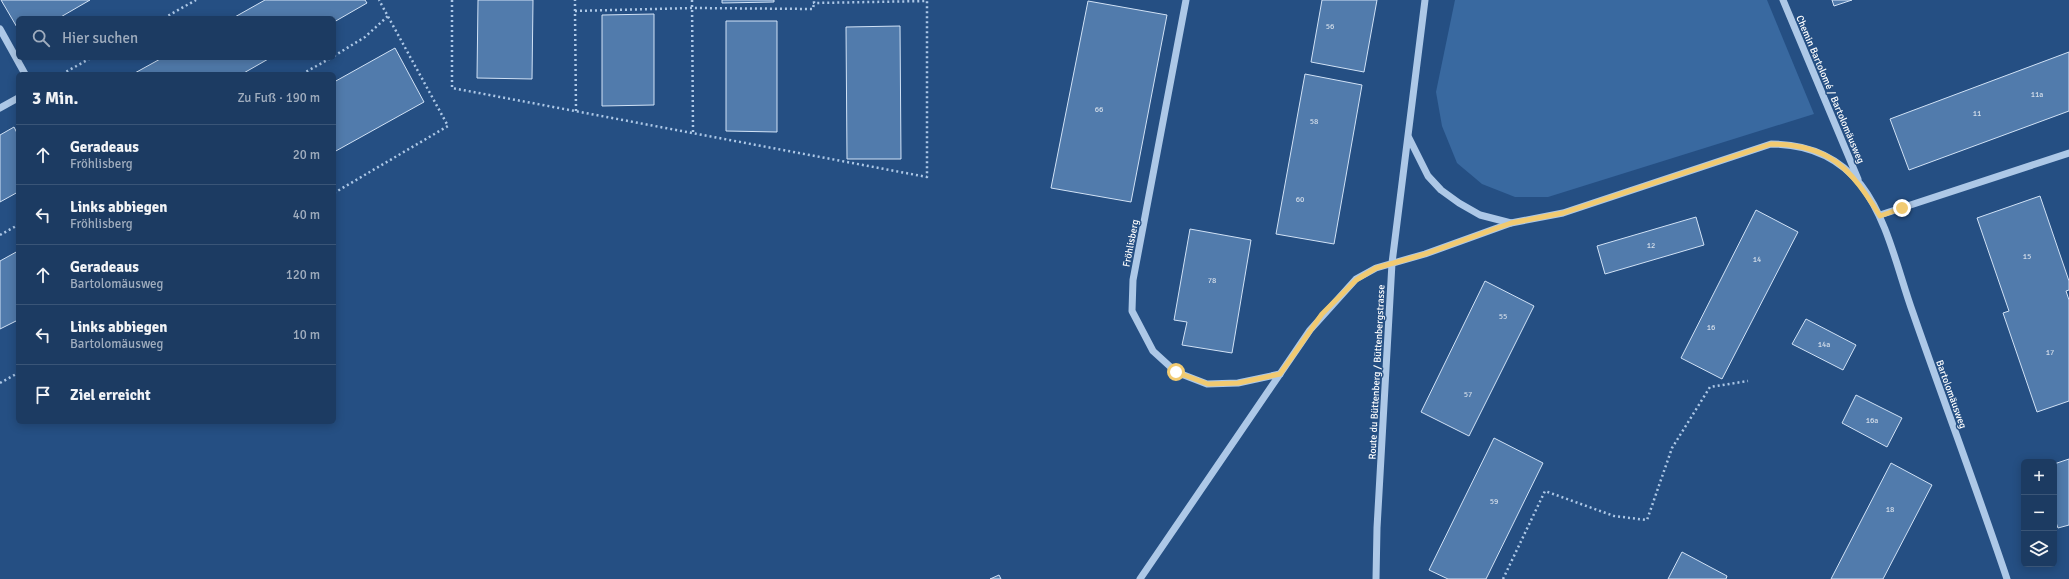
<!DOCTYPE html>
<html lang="de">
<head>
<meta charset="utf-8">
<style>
  :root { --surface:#1c3b62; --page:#254268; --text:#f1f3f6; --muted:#a0adbe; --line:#3a5577 }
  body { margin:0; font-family:Signika,sans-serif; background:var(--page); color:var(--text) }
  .controls { position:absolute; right:12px; bottom:12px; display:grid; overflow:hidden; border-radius:6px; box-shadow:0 2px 10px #0003 }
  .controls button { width:36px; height:36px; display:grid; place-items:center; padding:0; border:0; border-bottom:1px solid var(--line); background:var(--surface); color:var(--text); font:20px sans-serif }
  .stop { position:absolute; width:12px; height:12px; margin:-9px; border:3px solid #f1ca71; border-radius:50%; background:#fff }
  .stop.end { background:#f1ca71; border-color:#fff; box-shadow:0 1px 4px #0008 }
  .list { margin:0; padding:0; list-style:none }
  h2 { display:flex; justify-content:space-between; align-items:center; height:52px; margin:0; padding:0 16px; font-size:17px }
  h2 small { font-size:13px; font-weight:400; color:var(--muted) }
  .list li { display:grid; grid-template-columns:26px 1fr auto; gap:12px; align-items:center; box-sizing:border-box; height:60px; padding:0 16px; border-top:1px solid var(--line) }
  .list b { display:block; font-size:15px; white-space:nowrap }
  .list p { margin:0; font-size:13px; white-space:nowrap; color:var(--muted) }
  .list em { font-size:13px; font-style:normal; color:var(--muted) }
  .icon { flex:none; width:22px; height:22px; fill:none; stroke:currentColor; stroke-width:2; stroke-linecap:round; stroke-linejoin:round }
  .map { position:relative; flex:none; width:2069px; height:579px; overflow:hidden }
  .search { position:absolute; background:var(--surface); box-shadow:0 2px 10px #0003; left:16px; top:16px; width:320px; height:44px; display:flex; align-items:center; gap:10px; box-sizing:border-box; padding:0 14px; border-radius:6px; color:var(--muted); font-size:15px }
  .panel { position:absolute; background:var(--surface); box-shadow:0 2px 10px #0003; left:16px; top:72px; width:320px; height:352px; border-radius:6px }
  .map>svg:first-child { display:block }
  .green { fill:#3969a0 }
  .building { fill:#517bac; stroke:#d1e2f6 }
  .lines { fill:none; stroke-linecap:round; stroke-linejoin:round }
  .path { stroke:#adc8e7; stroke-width:2.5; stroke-dasharray:2 3; stroke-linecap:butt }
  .minor { stroke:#adc8e7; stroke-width:7 }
  .route { stroke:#f1ca71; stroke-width:5 }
  .labels { text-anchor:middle; stroke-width:3; stroke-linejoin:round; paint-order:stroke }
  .number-label { font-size:8px; fill:#d4deea }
  .street-label { font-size:10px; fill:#fff; stroke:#254f83 }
</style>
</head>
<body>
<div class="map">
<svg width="2069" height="579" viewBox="0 0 2069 579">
  <rect width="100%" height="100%" fill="#254f83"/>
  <path class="green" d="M1455,0H1767L1814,114L1548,197H1515L1482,184L1457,163L1442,126L1436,92Z"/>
  <g class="building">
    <path d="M1,0H90L59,18H18V29Z"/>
    <path d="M265,0H365L367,3L334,22V18H233Z"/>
    <path d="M478,0H533L532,79L477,78Z"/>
    <path d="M722,0H774V2L722,3Z"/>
    <path d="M1322,0H1377L1364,72L1311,62Z"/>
    <path d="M1832,0H1852L1834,6Z"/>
    <path d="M1088,1L1167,15L1131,202L1051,188Z"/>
    <path d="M654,14V105L602,106V15Z"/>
    <path d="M726,21H777V132L726,131Z"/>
    <path d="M900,26L901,159H847L846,27Z"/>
    <path d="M395,48L424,102L334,152V82Z"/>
    <path d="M2069,52V111L1909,170L1890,119Z"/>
    <path d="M162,58H270L242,74H133Z"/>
    <path d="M1305,74L1362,85L1334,244L1276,234Z"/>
    <path d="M14,127L18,135V192L0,202V135Z"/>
    <path d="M2040,196L2069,281V290L2066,291L2069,300V401L2037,412L2003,313L2009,311L1977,218Z"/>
    <path d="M1756,210L1798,232L1722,379L1681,358Z"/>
    <path d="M1696,217L1704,245L1605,274L1597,246Z"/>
    <path d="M1190,229L1251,240L1232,353L1182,345L1187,322L1174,320Z"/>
    <path d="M18,251V320L0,329V261Z"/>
    <path d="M1485,281L1534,306L1469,436L1421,412Z"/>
    <path d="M1806,319L1856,345L1843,370L1792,344Z"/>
    <path d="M1856,395L1902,418L1887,447L1842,423Z"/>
    <path d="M1494,438L1543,463L1486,579H1448L1429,570Z"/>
    <path d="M2069,459V525L2058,528L2054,517V464Z"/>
    <path d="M1891,463L1932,485L1883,579H1831Z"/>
    <path d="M1682,552L1727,576L1726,579H1668Z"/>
    <path d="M999,575L1001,579H990Z"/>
  </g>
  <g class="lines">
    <g class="path">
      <path d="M452,0V88L927,177V1L814,3V0"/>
      <path d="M692,0L693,132"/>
      <path d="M575,11V0"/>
      <path d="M164,18L196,0"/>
      <path d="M334,56L365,37L388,16"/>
      <path d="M62,74L91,58"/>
      <path d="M302,74L331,58"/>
      <path d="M576,111L575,11L692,8L813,9L814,3"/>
      <path d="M334,193L448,126L379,0"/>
      <path d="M0,235L18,225"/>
      <path d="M0,383L18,373"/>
      <path d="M1503,579L1545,491L1614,516L1647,520L1672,448L1710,387L1748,381"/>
    </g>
    <g class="minor">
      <path d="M1186,0L1133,280L1132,311L1153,351L1176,372L1207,384L1238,383L1280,374"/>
      <path d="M1783,0L1858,179"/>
      <path d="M0,29L25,74"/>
      <path d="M0,108L18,98"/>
      <path d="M1409,138L1428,176L1441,190L1459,203L1480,215L1511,223L1563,213L1771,144C1806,144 1838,156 1861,185C1888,220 1898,272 1913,313C1944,402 1977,490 2007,579"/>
      <path d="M1880,215L2069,153"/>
      <path d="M1140,579L1310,330L1356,279L1376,268L1425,254L1511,223"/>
      <path d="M1376,579L1377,528L1392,263L1425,0"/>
    </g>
  </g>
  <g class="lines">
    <path class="route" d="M1176,372L1208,384L1238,383L1280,374L1322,314L1356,280L1376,268L1425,254L1511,223L1563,213L1771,144C1830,144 1851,169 1880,216L1902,208"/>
  </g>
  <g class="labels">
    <g class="number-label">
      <text x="1330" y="29">56</text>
      <text x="2037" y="97">11a</text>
      <text x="1099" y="112">66</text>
      <text x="1977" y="116">11</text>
      <text x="1314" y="124">58</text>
      <text x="1300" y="202">60</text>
      <text x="1651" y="248">12</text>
      <text x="2027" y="259">15</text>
      <text x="1757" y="262">14</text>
      <text x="1212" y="283">78</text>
      <text x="1503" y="319">55</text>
      <text x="1711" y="330">16</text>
      <text x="1824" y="347">14a</text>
      <text x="2050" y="355">17</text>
      <text x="1468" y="397">57</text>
      <text x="1872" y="423">16a</text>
      <text x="1494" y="504">59</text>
      <text x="1890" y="512">18</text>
    </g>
    <g class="street-label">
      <text transform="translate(1831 89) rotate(67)" y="4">Chemin Bartolomé / Bartolomäusweg</text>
      <text transform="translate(1130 243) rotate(-79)" y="4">Fröhlisberg</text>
      <text transform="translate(1376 372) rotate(-87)" y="4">Route du Büttenberg / Büttenbergstrasse</text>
      <text transform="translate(1952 394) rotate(70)" y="4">Bartolomäusweg</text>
    </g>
  </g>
</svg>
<div class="controls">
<button>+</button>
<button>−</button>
<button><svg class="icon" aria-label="layers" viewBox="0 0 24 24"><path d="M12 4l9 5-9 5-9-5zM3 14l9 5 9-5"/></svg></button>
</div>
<div class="stop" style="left:1176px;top:372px"></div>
<div class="stop end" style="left:1902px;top:208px"></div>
<div class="search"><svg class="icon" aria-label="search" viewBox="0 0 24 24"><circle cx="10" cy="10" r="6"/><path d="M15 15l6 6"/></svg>Hier suchen</div>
<section class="panel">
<h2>3 Min.<small>Zu Fuß · 190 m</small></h2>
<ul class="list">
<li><svg class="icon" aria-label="ahead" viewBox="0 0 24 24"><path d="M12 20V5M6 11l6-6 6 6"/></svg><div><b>Geradeaus</b><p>Fröhlisberg</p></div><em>20 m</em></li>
<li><svg class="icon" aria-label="left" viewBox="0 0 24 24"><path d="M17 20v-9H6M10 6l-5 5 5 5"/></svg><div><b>Links abbiegen</b><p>Fröhlisberg</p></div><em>40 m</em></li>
<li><svg class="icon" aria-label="ahead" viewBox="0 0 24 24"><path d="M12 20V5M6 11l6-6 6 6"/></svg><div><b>Geradeaus</b><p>Bartolomäusweg</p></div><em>120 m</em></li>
<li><svg class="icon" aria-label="left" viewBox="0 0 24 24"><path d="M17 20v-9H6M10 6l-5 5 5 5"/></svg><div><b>Links abbiegen</b><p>Bartolomäusweg</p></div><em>10 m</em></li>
<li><svg class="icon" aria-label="arrive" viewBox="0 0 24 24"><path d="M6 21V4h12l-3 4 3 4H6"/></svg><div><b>Ziel erreicht</b></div></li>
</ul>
</section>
</div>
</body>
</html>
